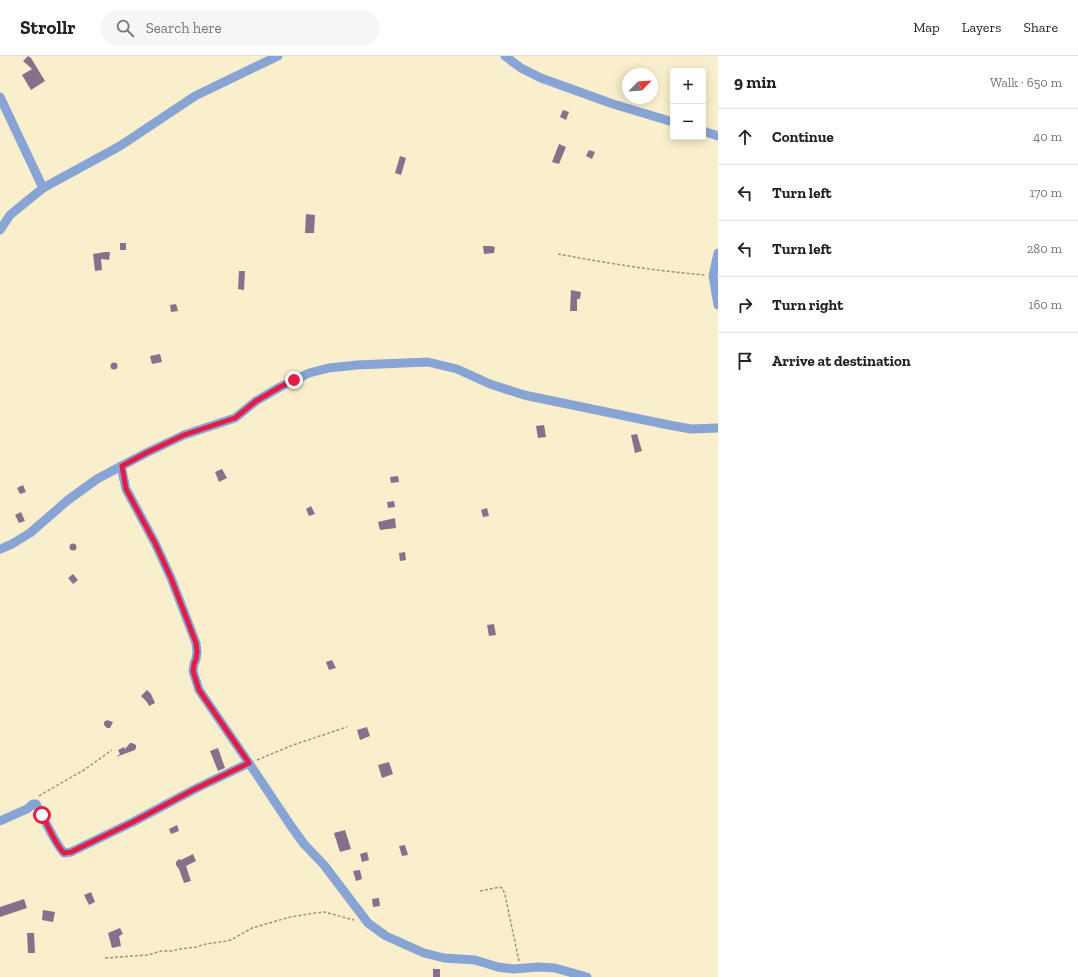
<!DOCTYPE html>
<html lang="en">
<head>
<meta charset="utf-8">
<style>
  :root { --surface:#fff; --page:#f6f6f6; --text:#222; --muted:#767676; --line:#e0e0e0 }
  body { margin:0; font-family:"Zilla Slab",serif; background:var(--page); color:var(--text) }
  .controls { position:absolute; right:12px; top:12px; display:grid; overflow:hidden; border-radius:4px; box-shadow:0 2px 10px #0003 }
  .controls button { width:36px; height:36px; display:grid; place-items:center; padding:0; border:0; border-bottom:1px solid var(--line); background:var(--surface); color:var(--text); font:20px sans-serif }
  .compass { position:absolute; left:622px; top:12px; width:36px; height:36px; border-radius:50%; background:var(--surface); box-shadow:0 2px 10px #0003; rotate:65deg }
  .stop { position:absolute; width:12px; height:12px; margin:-9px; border:3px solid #e11d48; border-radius:50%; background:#fff }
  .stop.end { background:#e11d48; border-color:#fff; box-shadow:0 1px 4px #0008 }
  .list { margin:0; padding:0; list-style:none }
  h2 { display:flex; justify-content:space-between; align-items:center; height:52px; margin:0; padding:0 16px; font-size:17px }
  h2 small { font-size:13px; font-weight:400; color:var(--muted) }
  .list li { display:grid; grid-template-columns:26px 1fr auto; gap:12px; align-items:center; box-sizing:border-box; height:56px; padding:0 16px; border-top:1px solid var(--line) }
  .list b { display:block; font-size:15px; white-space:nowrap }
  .list em { font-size:13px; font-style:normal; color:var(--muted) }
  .icon { flex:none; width:22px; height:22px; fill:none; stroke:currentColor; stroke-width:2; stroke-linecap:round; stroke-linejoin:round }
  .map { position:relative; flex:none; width:718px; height:921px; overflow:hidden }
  header { display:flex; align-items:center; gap:24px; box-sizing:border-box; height:56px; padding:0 20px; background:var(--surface); border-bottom:1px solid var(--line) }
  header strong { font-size:19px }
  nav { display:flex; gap:22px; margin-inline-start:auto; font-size:14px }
  .search { width:280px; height:36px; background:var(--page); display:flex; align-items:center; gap:10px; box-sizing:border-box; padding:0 14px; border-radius:22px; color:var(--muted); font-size:15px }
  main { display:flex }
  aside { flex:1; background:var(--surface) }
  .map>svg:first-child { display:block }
  .building { fill:#86708b }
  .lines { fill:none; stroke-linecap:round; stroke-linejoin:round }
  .path { stroke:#9b937a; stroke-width:1.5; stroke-dasharray:3 2; stroke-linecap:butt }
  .minor { stroke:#88a4d5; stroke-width:9 }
  .route { stroke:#e11d48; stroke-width:5 }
</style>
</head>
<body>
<header>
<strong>Strollr</strong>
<div class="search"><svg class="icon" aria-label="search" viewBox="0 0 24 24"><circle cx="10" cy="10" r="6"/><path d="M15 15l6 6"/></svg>Search here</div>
<nav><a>Map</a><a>Layers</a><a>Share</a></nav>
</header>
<main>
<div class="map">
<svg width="718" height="921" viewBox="0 0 718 921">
  <rect width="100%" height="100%" fill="#f9efcc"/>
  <g class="building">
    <path d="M28,0L31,2L45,25L31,34L22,19L32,13L23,5Z"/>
    <path d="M563,54L569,56L566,64L560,61Z"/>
    <path d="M559,88L566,91L559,108L552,106Z"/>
    <path d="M589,94L595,96L592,103L586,100Z"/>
    <path d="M400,100L406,102L401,119L395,117Z"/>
    <path d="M306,158L315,159L314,177H305Z"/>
    <rect x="120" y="187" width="6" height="7"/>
    <path d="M483,190H491L495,191L494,197L484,198Z"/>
    <path d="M105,196H110L109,204L101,203L102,214L95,215L93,198Z"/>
    <path d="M239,215H245L244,234L238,233Z"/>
    <path d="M571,234L581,236L580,243H577V255H570Z"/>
    <path d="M176,248L178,255L171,256L170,249Z"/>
    <path d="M160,298L162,306L152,308L150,300Z"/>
    <circle cx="114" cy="310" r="3.5"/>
    <path d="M544,369L546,381L538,382L536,370Z"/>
    <path d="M637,378L642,395L635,397L631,379Z"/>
    <path d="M222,413L227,422L219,426L215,416Z"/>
    <path d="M398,420L399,426L391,427L390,421Z"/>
    <path d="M23,429L26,436L20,438L17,432Z"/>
    <path d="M394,445L395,451L388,452L387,446Z"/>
    <path d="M311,450L315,458L309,460L306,453Z"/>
    <path d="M487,452L489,460L483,461L481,454Z"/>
    <path d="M21,456L25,465L19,467L15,459Z"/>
    <path d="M395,462L396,472L380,474L378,466Z"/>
    <circle cx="73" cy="491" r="3.5"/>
    <path d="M405,496L406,504L400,505L399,497Z"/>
    <path d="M73,518L78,524L73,528L68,522Z"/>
    <path d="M494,568L496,579L489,580L487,569Z"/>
    <path d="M332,604L336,612L329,614L326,606Z"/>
    <path d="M147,634L151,638L155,647L149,650L147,646L141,640Z"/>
    <path d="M107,664L113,666L110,672H107L104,669V666Z"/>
    <path d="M367,671L370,680L360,684L357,674Z"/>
    <path d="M130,687H132L136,689V692L135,694L116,701L120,698L118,694L124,691L125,693Z"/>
    <path d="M218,692L225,712L218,715L210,695Z"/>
    <path d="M389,706L393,718L382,722L378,709Z"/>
    <path d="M177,769L179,775L171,778L169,773Z"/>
    <path d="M345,774L351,793L340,796L334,777Z"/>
    <path d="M405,789L408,799L402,800L399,790Z"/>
    <path d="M367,796L369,804L362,806L360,798Z"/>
    <path d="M193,798L196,805L186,810L191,825L184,827L179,813L176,809V806L179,803L181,804Z"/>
    <path d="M360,814L362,823L356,825L353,815Z"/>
    <path d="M91,836L95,846L89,849L84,839Z"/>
    <path d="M379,842L380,850L373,851L372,843Z"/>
    <path d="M24,843L27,852L0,861V851Z"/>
    <path d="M43,854L55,856L53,866L42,864Z"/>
    <path d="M120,872L123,878L119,880L121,890L112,892L108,877Z"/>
    <path d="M27,877H34L35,897H28Z"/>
    <rect x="433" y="913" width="7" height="8"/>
  </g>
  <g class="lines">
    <g class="path">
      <path d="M558,198C606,207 656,215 705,219"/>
      <path d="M257,704L293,689L347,671"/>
      <path d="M39,740L42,738L84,714L112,694"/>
      <path d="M480,835L500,831L503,833L505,839L519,905"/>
      <path d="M105,902L148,899L161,895H171L180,893L196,891L206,888L226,885L231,884L252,872L290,861L315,857L324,856L354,864"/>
    </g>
    <g class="minor">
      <path d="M505,0L521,12L541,22L613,48L673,66"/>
      <path d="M0,41L43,132"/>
      <path d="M703,75L718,80"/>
      <path d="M0,174L10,159L43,132L120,90L195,40L278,0"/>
      <path d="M718,197L713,220L718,249"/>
      <path d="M121,410L126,433L155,487L171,522L196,587L197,596L196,603L194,608L193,615L199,634L249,707L291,770L304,788L324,809L368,867L386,880L424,897L444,902L475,904L498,911L513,913L539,911L555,912L587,921"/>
      <path d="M0,493L12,488L30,477L68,444L97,423L146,397L184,379L235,362L256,345L280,331L309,317L329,312L357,309L428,306L457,313L490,328L524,339L669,369L691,373L718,372"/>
      <path d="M0,765L27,753L33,748H36C44,762 54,786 64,797L71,796L133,766L195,733L249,707"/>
    </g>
  </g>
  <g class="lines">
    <path class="route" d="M42,759C49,771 54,787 64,797L71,796L133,766L195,733L249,707L199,634L193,615L194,608L196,603L197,596L196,587L171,522L155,487L126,433L122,410L146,397L184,379L235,362L256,345L280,331L294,324"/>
  </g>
</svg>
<div class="controls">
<button>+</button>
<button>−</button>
</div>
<svg class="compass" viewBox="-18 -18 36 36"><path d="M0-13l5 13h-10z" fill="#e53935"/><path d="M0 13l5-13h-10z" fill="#767676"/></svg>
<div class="stop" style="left:42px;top:759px"></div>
<div class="stop end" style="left:294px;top:324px"></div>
</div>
<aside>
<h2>9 min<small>Walk · 650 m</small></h2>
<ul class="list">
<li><svg class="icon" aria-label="ahead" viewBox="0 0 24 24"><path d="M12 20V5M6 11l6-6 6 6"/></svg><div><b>Continue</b></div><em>40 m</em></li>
<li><svg class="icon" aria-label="left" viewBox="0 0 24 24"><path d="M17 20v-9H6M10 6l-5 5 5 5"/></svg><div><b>Turn left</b></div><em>170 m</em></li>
<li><svg class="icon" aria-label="left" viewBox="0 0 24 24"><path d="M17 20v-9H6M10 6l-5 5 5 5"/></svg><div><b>Turn left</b></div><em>280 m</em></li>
<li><svg class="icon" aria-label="right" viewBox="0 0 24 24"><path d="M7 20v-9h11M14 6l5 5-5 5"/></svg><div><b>Turn right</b></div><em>160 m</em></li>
<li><svg class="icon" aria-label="arrive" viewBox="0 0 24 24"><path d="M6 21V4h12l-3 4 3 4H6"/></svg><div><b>Arrive at destination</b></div></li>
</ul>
</aside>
</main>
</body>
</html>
